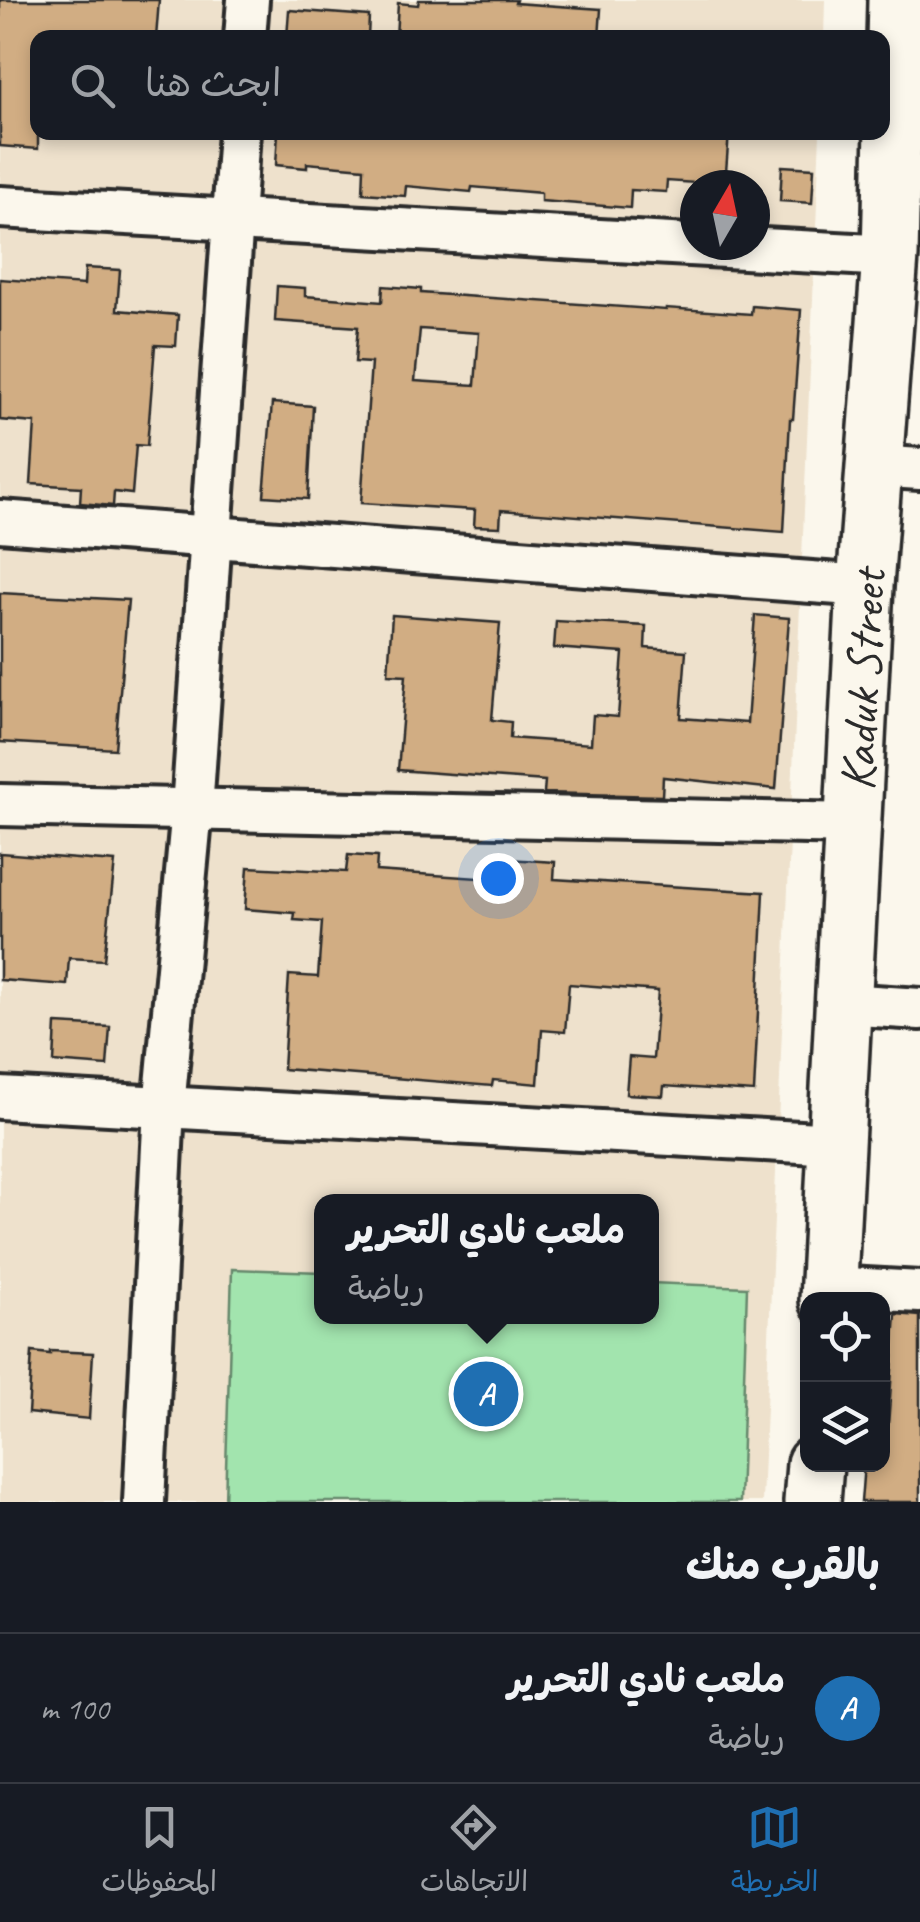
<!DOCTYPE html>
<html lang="ar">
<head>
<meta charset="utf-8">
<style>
  :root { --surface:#171b24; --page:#20242c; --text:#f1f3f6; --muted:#9ea1a6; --line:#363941; --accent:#1f6fb2 }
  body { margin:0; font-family:Caveat,"Playpen Sans Arabic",sans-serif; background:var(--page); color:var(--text); direction:rtl }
  .controls { position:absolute; right:30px; bottom:30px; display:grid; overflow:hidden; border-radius:20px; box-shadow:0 5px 15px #0003 }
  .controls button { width:90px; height:90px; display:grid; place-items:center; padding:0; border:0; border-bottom:2px solid var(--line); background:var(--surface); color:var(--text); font:50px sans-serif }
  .compass { position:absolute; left:680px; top:170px; width:90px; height:90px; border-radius:50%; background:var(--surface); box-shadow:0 5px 15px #0003; rotate:9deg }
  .you { position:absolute; left:498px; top:878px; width:35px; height:35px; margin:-25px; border:8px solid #fff; border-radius:50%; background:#1a73e8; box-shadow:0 0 0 15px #1a73e833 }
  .badge { display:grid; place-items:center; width:65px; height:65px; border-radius:50%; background:var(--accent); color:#fff; font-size:32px; font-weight:700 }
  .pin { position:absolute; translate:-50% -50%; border:5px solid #fff; box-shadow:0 2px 10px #0006 }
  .popup { position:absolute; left:314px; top:1194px; width:345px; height:130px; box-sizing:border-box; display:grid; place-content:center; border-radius:20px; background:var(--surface); filter:drop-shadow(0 2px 8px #0005); font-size:32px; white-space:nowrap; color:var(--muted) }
  .popup b { font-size:38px; color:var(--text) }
  .popup::after { content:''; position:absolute; left:50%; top:100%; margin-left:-20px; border:20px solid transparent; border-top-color:var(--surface) }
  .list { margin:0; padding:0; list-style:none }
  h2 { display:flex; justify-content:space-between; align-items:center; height:130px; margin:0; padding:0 40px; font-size:42px }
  h2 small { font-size:32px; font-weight:400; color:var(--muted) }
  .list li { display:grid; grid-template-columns:65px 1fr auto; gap:30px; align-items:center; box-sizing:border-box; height:150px; padding:0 40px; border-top:2px solid var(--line) }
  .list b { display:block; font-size:38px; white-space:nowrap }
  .list p { margin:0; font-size:32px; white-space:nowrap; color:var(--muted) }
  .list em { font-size:32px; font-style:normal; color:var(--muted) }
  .icon { flex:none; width:55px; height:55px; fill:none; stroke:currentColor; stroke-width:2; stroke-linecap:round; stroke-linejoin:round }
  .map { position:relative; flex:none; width:920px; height:1502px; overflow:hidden; direction:ltr }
  .search { position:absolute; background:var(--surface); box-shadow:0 5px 15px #0003; left:30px; right:30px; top:30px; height:110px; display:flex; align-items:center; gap:25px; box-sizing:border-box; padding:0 35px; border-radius:20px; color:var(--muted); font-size:38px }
  .sheet { height:280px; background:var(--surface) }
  nav { display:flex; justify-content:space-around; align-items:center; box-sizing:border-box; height:140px; border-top:2px solid var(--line); background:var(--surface); font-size:28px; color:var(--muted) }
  nav a { display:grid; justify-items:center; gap:5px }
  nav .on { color:var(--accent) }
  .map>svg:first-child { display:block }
  .built { fill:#eee1cc; fill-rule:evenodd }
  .green { fill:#a2e4ae; stroke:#66886c; stroke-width:2.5 }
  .building { fill:#d1ad83; stroke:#2b2b2b; stroke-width:2.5; fill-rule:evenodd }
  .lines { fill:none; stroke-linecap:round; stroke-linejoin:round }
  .street-casing { stroke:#2b2b2b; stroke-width:48 }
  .secondary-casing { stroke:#2b2b2b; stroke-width:62 }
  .street { stroke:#fbf7ec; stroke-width:40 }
  .secondary { stroke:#fbf7ec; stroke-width:55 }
  .labels { text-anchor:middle; stroke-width:9; stroke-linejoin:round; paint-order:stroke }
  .street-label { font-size:50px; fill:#2b2b2b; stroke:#fbf7ec }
</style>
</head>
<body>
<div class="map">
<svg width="920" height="1502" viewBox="0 0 920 1502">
  <rect width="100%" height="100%" fill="#fbf7ec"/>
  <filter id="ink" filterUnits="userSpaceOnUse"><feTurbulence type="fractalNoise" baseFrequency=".01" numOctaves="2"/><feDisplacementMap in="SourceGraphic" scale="20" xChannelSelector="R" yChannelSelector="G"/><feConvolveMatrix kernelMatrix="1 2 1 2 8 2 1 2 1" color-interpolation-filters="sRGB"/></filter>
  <g filter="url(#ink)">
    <path class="built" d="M0,0H825L824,38H38V132L820,133L762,1502H0ZM695,185H755V245H695ZM321,1202H651V1316H321Z"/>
    <path class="green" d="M232,1269L321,1272V1316H651V1283L747,1287L740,1502H225Z"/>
    <g class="building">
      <path d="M0,0H159L156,38H38V149L0,146Z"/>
      <path d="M419,0H516L515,3L601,9L599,38H396L398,3L418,5Z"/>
      <path d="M289,10L369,16L368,38H287Z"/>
      <path d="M278,132H559L603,135L604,132H729L725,185L667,181L666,192L631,190L630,208L541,201V193L472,187L471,192L406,186L405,196L363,193L364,168L307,163V168L276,165Z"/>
      <path d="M782,166L814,168L812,203L780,201Z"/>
      <path d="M85,268L120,270L117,310L178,315L176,346L155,345L147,446L136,445L132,494L114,492L113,506L80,503L81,487L31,484L35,423L0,420V279L84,285Z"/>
      <path d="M277,286L305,288V296L382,302L383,286L421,289V293L666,310V308L751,314L752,306L801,310L793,419H790L784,532L501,510L500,527L474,526L475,510L361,503L371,363L355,362L358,327L275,321ZM420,329L479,333L475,385L415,381Z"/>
      <path d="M272,403L313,406L308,499L264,496Z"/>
      <path d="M0,593L128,600L115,749L0,742Z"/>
      <path d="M392,615L500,623L492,720L511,722L510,738L591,744L593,715L618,717L623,653L554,648L556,621L646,626L645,648L686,651L681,718L747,723L755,615L789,618L776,789L663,777L662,796L544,793L545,781L398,770L406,675L388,674Z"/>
      <path d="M0,853L115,862L104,960L69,958L67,985L0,980Z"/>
      <path d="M348,855L377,857L376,871L507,880L508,859L555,862L554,879L764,892L754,1092L664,1086L663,1096L626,1094L629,1057L653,1059L658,991L569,984L565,1032L542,1030L538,1084L493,1080L492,1086L283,1069L289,975L318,977L322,922L294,920L295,913L245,909L248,867L346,872Z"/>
      <path d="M56,1024L110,1027L107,1066L54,1062Z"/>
      <path d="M896,1314L920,1316V1502H861L864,1464H882V1425L888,1426Z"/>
      <path d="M50,1351L93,1353L89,1419L28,1413L32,1352L50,1354Z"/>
    </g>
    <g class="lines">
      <g class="street-casing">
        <g id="street">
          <path d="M245,38L248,0"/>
          <path d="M0,207L890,256"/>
          <path d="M875,466L920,469"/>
          <path d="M0,521L865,586"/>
          <path d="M0,805L854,824"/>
          <path d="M844,1004L920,1009"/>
          <path d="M0,1098L836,1144"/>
          <path d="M829,1287L920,1292"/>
          <path d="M144,1502L164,1107L192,809L239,132"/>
        </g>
      </g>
      <g class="secondary-casing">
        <g id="secondary">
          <path d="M828,1300L865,586L890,256L896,0"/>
          <path d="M812,1502L815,1464"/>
        </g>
      </g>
      <use href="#street" class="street"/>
      <use href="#secondary" class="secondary"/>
    </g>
  </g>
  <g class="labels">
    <g class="street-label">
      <text transform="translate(861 680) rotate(-87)" y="18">Kaduk Street</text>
    </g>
  </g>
</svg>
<div class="controls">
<button><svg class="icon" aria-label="locate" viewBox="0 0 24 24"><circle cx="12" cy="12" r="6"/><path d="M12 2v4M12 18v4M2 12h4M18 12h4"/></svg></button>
<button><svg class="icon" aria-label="layers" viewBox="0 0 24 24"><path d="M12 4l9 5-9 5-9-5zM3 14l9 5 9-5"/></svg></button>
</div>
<svg class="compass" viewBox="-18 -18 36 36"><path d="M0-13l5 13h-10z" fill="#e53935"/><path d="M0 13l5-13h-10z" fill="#9ea1a6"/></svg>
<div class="you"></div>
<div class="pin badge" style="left:486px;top:1394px">A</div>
<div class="popup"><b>ملعب نادي التحرير</b>رياضة</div>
<div class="search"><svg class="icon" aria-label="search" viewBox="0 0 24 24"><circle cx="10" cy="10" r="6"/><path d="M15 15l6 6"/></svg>ابحث هنا</div>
</div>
<section class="sheet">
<h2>بالقرب منك<small></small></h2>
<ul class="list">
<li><span class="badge">A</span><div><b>ملعب نادي التحرير</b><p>رياضة</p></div><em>100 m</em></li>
</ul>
</section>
<nav>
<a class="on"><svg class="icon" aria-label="map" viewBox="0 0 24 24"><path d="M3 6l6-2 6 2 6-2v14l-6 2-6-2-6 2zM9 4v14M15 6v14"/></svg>الخريطة</a>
<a><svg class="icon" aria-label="directions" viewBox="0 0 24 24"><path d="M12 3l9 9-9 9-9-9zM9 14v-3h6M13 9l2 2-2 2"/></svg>الاتجاهات</a>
<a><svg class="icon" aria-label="saved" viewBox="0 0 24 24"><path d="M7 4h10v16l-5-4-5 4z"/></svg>المحفوظات</a>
</nav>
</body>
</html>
